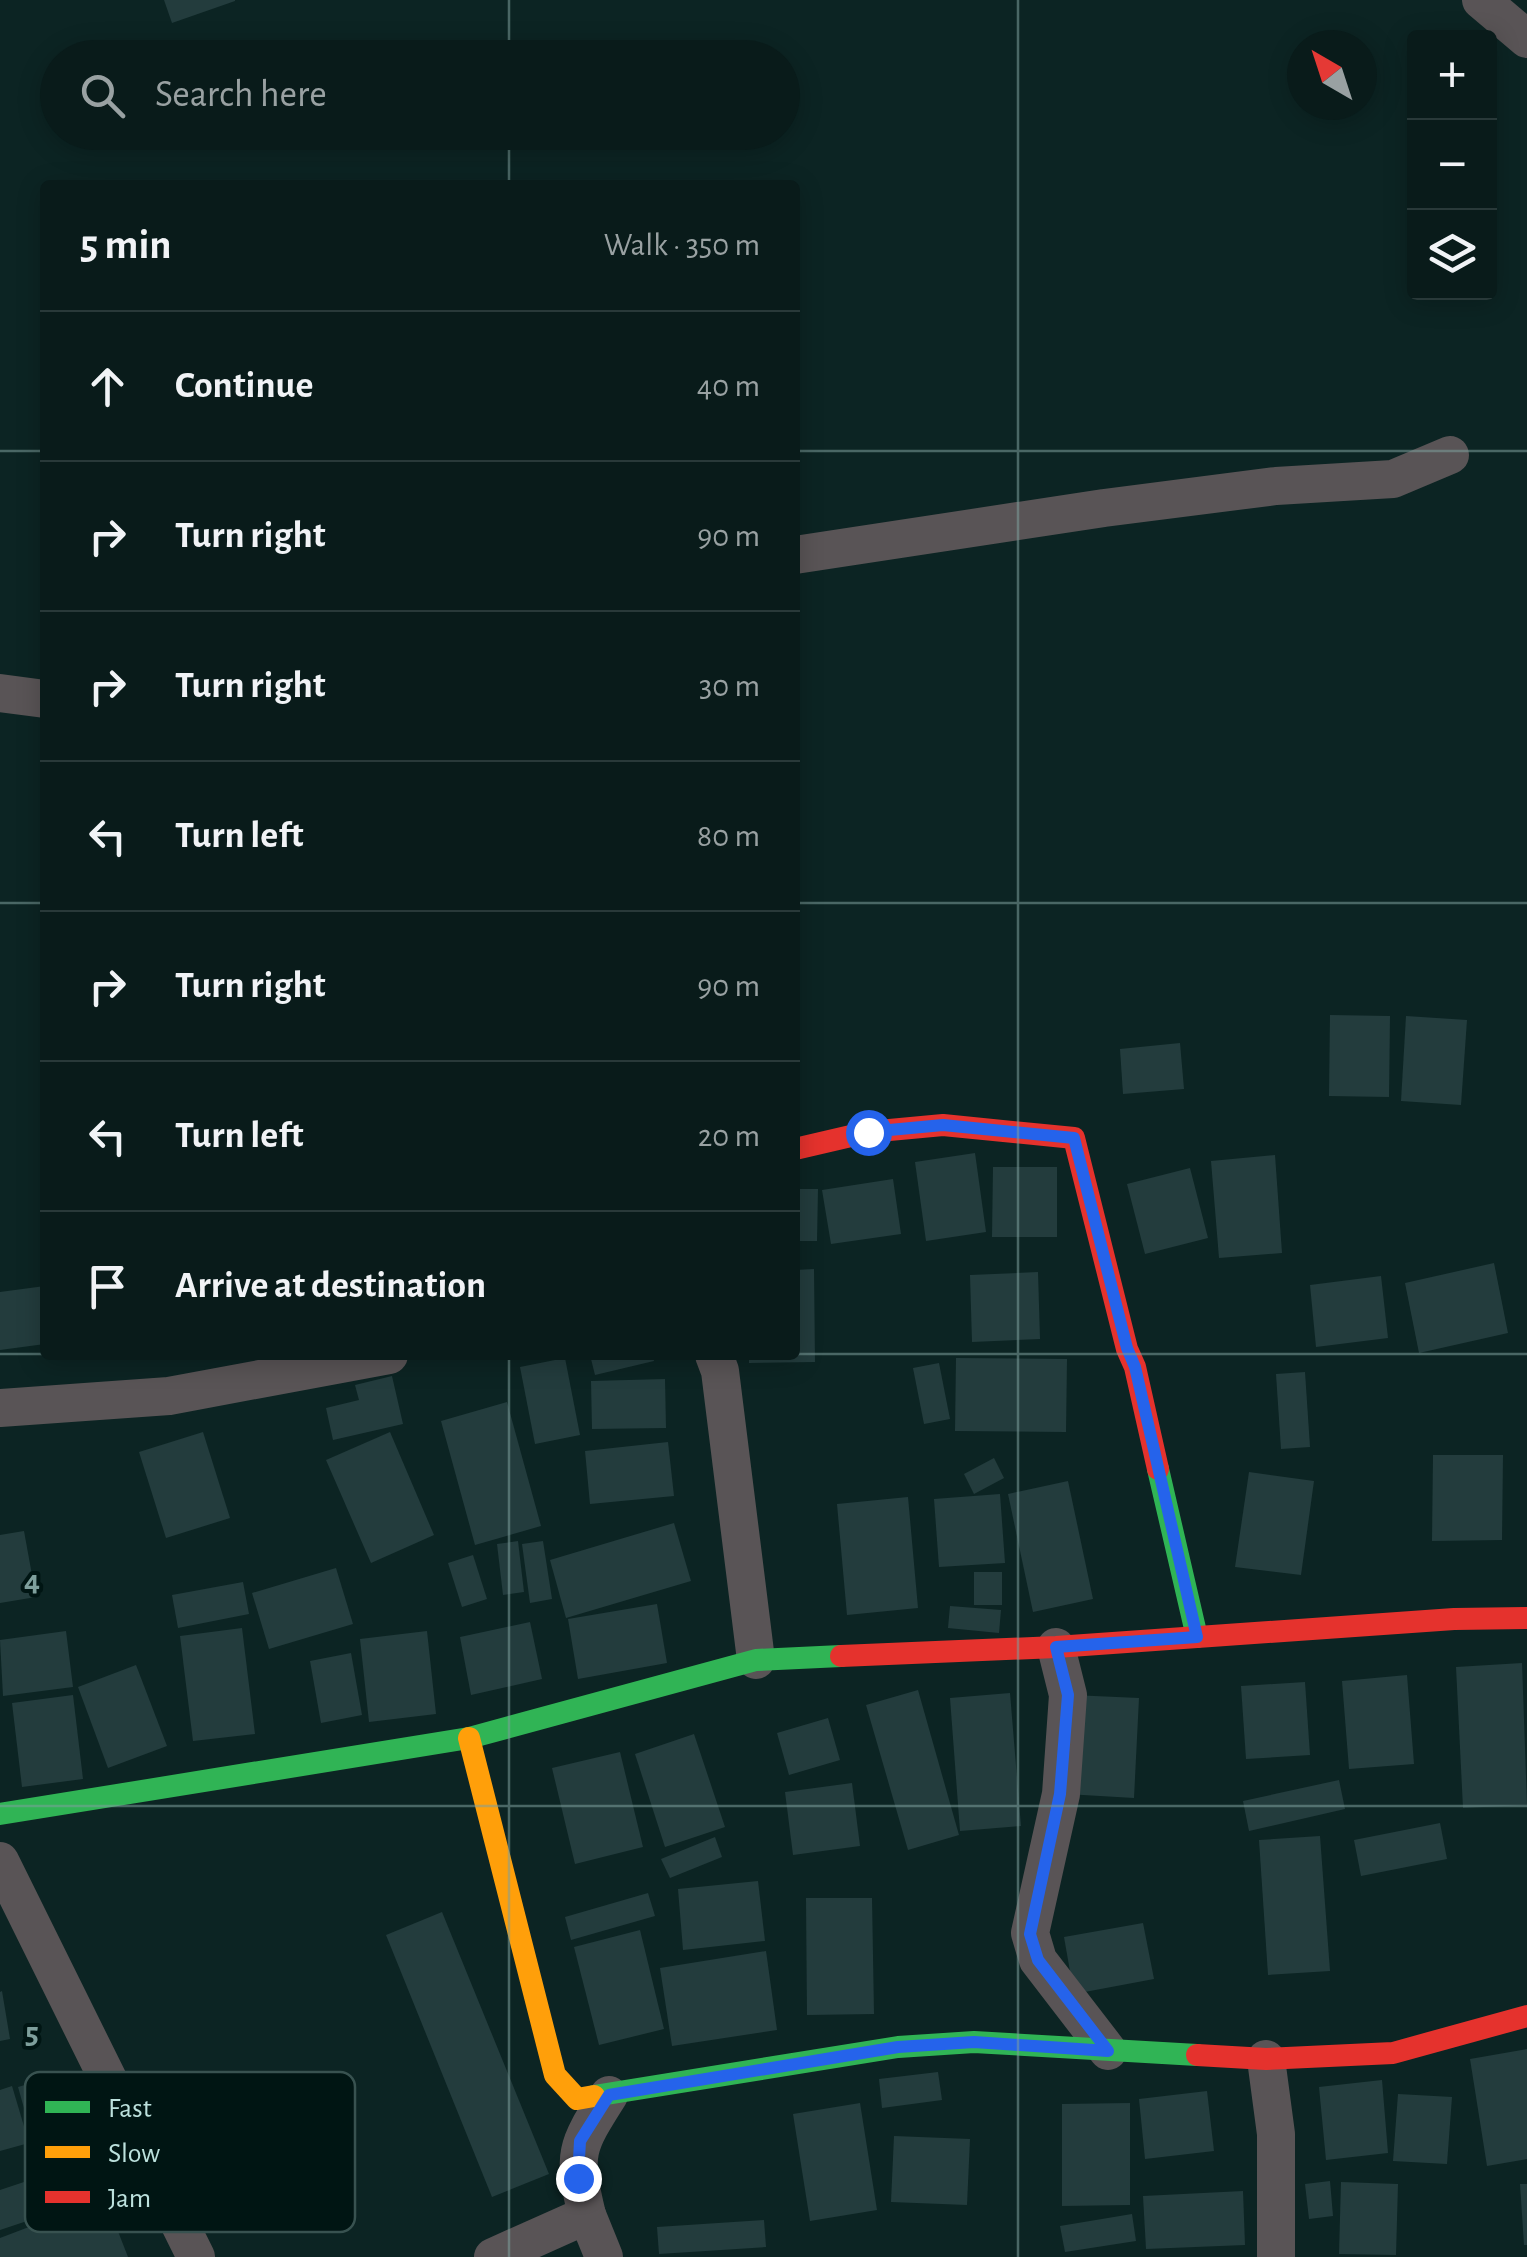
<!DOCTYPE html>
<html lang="en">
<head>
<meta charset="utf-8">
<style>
  :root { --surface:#091b1a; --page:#122423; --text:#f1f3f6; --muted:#99a1a2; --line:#293939 }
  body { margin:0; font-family:"Alegreya Sans",sans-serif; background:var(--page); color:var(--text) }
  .controls { position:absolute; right:30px; top:30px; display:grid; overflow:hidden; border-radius:10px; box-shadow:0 5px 25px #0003 }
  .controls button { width:90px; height:90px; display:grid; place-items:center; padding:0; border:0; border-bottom:2px solid var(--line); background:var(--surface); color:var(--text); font:50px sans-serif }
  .compass { position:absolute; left:1287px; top:30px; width:90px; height:90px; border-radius:50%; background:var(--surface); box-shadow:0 5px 25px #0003; rotate:321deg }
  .stop { position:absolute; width:30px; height:30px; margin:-22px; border:8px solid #2563eb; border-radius:50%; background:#fff }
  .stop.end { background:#2563eb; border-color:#fff; box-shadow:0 2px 10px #0008 }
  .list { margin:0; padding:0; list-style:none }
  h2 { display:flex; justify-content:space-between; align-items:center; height:130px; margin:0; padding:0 40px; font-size:42px }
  h2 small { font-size:32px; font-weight:400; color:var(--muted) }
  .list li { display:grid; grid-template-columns:65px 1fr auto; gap:30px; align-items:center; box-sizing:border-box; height:150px; padding:0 40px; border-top:2px solid var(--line) }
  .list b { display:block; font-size:38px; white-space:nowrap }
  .list em { font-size:32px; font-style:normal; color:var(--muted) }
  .icon { flex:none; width:55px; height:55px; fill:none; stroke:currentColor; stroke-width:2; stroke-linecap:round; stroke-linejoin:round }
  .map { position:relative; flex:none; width:1527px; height:2257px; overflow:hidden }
  .search { position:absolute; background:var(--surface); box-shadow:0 5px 25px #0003; left:40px; top:40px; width:760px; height:110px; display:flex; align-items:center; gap:25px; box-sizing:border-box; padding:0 35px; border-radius:55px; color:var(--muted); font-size:38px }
  .panel { position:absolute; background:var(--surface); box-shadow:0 5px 25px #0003; left:40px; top:180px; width:760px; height:1180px; border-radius:10px }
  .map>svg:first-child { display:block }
  .building { fill:#233c3d }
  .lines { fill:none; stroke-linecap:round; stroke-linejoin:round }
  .street { stroke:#595456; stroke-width:38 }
  .fast { stroke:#30b455; stroke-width:22 }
  .slow { stroke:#ff9f0a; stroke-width:22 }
  .jam { stroke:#e5322d; stroke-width:22 }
  .route { stroke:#2563eb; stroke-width:12 }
  .grid { fill:none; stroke:#7e9f9c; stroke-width:2.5; stroke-opacity:0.55 }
  .key { fill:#001513; stroke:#385250; stroke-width:2.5 }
  .key-label { font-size:28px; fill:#bce1dd }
  .grid-label { font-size:32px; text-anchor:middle; font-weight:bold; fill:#7e9f9c; stroke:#001513; stroke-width:8; stroke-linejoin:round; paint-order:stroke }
</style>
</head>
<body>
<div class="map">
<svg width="1527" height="2257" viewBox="0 0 1527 2257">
  <rect width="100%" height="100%" fill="#0c2423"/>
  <g class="building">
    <path d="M164,0H235V1L172,23Z"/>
    <path d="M1330,1015L1390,1016L1389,1097L1329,1096Z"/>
    <path d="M1406,1016L1467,1020L1461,1105L1401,1101Z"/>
    <path d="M1180,1043L1184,1089L1123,1094L1120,1049Z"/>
    <path d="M975,1153L986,1232L926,1241L915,1162Z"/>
    <path d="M1275,1155L1282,1253L1219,1258L1211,1161Z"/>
    <path d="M993,1167H1057V1237H992Z"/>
    <path d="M1190,1168L1208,1238L1145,1254L1127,1184Z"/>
    <path d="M893,1179L901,1234L831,1244L822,1190Z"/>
    <path d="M795,1189H818L817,1241H795Z"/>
    <path d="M1494,1263L1508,1333L1419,1353L1405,1283Z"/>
    <path d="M814,1269L815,1362L749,1363V1355H795V1270Z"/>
    <path d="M1038,1272L1040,1339L972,1342L970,1275Z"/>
    <path d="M1381,1276L1388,1338L1316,1347L1310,1285Z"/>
    <path d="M45,1286V1344L0,1350V1292Z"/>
    <path d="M590,1355H653L654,1361L595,1375Z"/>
    <path d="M565,1358L580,1435L535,1444L520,1367Z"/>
    <path d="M956,1358L1067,1359L1066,1432L955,1431Z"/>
    <path d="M939,1363L950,1419L924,1424L913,1368Z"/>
    <path d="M1305,1372L1310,1447L1281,1449L1276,1374Z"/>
    <path d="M392,1376L403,1424L333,1440L326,1408L359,1400L355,1385Z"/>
    <path d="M665,1379L666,1428L592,1429L591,1381Z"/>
    <path d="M507,1402L541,1526L475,1545L441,1421Z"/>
    <path d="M203,1432L230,1518L166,1538L139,1452Z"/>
    <path d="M390,1432L434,1535L371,1563L326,1460Z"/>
    <path d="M668,1442L674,1496L590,1504L585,1451Z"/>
    <path d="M1433,1455H1503L1502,1540L1432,1541Z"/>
    <path d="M994,1458L1004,1478L974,1494L964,1474Z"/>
    <path d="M1249,1472L1314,1481L1301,1575L1235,1567Z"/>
    <path d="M1068,1481L1093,1599L1033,1612L1008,1494Z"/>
    <path d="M1000,1494L1005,1563L939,1567L934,1499Z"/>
    <path d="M908,1497L918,1608L847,1615L837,1504Z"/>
    <path d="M674,1523L691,1581L566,1618L550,1560Z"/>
    <path d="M24,1531L36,1597L0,1603V1535Z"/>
    <path d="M518,1541L524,1592L503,1595L497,1544Z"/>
    <path d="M543,1541L552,1599L530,1603L522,1544Z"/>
    <path d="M473,1555L487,1599L462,1607L448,1563Z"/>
    <path d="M336,1568L353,1624L269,1649L252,1593Z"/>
    <rect x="974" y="1572" width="28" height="33"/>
    <path d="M243,1582L249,1614L178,1628L172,1595Z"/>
    <path d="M657,1604L667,1663L578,1679L568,1619Z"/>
    <path d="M950,1606L1001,1610L999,1633L948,1628Z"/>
    <path d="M530,1622L542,1679L471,1695L460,1637Z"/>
    <path d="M242,1628L255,1734L193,1741L180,1636Z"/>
    <path d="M66,1631L73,1687L3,1696L0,1640Z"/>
    <path d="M427,1631L436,1714L369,1722L360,1639Z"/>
    <path d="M351,1653L362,1715L321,1723L310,1661Z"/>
    <path d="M1522,1663L1527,1805L1463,1808L1456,1667Z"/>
    <path d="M136,1665L167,1746L108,1768L78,1687Z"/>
    <path d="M1407,1675L1414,1764L1349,1769L1342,1681Z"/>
    <path d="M1305,1682L1310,1755L1246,1759L1241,1686Z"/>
    <path d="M918,1690L959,1835L908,1850L866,1705Z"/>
    <path d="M1010,1693L1021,1826L960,1831L950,1698Z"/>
    <path d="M73,1695L83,1779L22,1787L12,1703Z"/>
    <path d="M1072,1695L1139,1698L1134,1798L1066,1794Z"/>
    <path d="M828,1718L840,1760L789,1775L777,1733Z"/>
    <path d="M694,1734L725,1827L665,1847L635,1754Z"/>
    <path d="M620,1752L643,1847L575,1864L552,1768Z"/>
    <path d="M1339,1780L1345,1809L1249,1831L1243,1801Z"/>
    <path d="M852,1783L860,1846L793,1855L785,1792Z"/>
    <path d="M1440,1823L1447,1859L1361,1876L1354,1840Z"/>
    <path d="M1320,1836L1330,1971L1268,1975L1259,1840Z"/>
    <path d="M715,1837L722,1857L670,1878L661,1859Z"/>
    <path d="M758,1881L765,1941L683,1950L678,1889Z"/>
    <path d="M648,1893L655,1916L571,1940L565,1917Z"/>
    <path d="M806,1898H872L874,2014L807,2015Z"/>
    <path d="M442,1912L549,2174L492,2197L386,1935Z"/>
    <path d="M1143,1923L1154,1979L1074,1994L1064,1937Z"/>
    <path d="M640,1930L664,2029L599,2045L574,1947Z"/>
    <path d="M766,1951L777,2030L672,2046L660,1968Z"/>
    <path d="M2,1991L10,2039L0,2041V1992Z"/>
    <path d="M1527,2049V2159L1487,2166L1470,2059Z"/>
    <path d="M938,2072L942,2100L882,2108L879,2079Z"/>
    <path d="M52,2077L67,2130L33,2140L18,2087Z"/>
    <path d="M1382,2080L1388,2153L1326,2160L1319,2087Z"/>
    <path d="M12,2086L29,2143L0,2151V2090Z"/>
    <path d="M1207,2091L1214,2151L1145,2159L1139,2099Z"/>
    <path d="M1398,2094L1452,2097L1447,2164L1393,2161Z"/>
    <path d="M860,2103L877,2210L810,2221L793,2114Z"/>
    <path d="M1130,2103V2205L1062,2206V2104Z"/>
    <path d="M894,2136L970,2139L967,2205L891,2202Z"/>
    <path d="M108,2154L120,2190L0,2230V2190Z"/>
    <path d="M1330,2181L1333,2216L1309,2219L1305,2184Z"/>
    <path d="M1341,2182L1398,2184L1396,2255L1339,2254Z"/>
    <path d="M1520,2184H1527V2245H1524Z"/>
    <path d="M1243,2191L1245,2245L1146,2249L1143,2196Z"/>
    <path d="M105,2198L128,2257H0V2238Z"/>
    <path d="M1132,2214L1136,2241L1065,2252L1060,2226Z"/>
    <path d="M764,2220L766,2247L659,2254L657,2227Z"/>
  </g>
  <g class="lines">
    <g class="street">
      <path d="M1481,0L1527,39"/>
      <path d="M795,555L1104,508L1276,486L1393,479L1450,455"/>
      <path d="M0,693L45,699"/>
      <path d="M714,1355L720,1371L756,1660"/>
      <path d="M0,1408L169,1396L389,1355"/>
      <path d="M1056,1647L1068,1695L1061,1794L1030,1933L1038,1960L1108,2051"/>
      <path d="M0,1861L196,2257"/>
      <path d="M1266,2059L1276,2134V2257"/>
      <path d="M587,2215C572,2153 576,2147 609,2095"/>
      <path d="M493,2257L587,2215L604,2257"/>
    </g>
    <g class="fast">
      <path d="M1158,1469L1197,1637"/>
      <path d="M0,1814L469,1738L756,1660L841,1656"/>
      <path d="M594,2096L898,2047L974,2042L1197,2055"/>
    </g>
    <path class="slow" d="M469,1738L555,2075L577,2099L594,2096"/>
    <g class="jam">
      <path d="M795,1149L868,1132L943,1125L1074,1138L1127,1349L1135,1367L1158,1469"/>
      <path d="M841,1656L1056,1647L1454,1619L1527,1618"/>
      <path d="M1197,2055L1266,2059L1393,2053L1527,2016"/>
    </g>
  </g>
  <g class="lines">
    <path class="route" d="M578,2178L580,2141L609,2095L898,2047L974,2042L1108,2051L1038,1960L1030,1934L1060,1794L1068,1695L1056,1647L1197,1637L1135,1367L1127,1348L1074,1138L943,1125L868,1132"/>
  </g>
  <path class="grid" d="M509,0V58M1018,0V2257M509,132V185M0,451H45M795,451H1527M0,903H45M795,903H1527M0,1354H45M795,1354H1527M509,1355V2257M0,1806H1527"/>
  <rect x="25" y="2072" width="330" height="160" rx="15" class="key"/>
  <rect x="45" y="2101" width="45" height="12" fill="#30b455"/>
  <rect x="45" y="2146" width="45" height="12" fill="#ff9f0a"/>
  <rect x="45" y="2191" width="45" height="12" fill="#e5322d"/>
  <g class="key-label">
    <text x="108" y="2117">Fast</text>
    <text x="108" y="2162">Slow</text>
    <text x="108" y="2207">Jam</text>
  </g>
  <g class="grid-label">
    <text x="32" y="1591">4</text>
    <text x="32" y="2043">5</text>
  </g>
</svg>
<div class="controls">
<button>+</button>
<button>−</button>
<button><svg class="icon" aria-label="layers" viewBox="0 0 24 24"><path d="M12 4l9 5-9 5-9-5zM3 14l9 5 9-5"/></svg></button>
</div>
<svg class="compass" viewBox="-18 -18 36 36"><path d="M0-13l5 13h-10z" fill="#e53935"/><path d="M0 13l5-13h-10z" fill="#99a1a2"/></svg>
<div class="stop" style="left:868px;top:1132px"></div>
<div class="stop end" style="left:578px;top:2178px"></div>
<div class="search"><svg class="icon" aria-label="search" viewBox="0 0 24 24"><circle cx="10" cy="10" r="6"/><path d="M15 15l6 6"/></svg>Search here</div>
<section class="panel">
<h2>5 min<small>Walk · 350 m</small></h2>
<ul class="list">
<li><svg class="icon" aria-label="ahead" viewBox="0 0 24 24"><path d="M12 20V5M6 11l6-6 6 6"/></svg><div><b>Continue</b></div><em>40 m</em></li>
<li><svg class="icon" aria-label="right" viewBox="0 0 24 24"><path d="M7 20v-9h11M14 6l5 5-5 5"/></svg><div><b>Turn right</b></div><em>90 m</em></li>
<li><svg class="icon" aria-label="right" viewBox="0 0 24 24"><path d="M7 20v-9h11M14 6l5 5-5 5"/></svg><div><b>Turn right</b></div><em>30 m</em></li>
<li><svg class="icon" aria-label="left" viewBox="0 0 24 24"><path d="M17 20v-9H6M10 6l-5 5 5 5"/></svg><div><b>Turn left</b></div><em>80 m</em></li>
<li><svg class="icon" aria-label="right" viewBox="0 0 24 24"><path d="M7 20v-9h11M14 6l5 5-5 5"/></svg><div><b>Turn right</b></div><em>90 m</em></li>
<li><svg class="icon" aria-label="left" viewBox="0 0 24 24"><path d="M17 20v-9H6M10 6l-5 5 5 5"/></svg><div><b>Turn left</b></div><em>20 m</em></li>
<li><svg class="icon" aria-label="arrive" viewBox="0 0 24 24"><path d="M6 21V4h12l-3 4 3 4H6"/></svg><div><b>Arrive at destination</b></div></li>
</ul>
</section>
</div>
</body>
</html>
